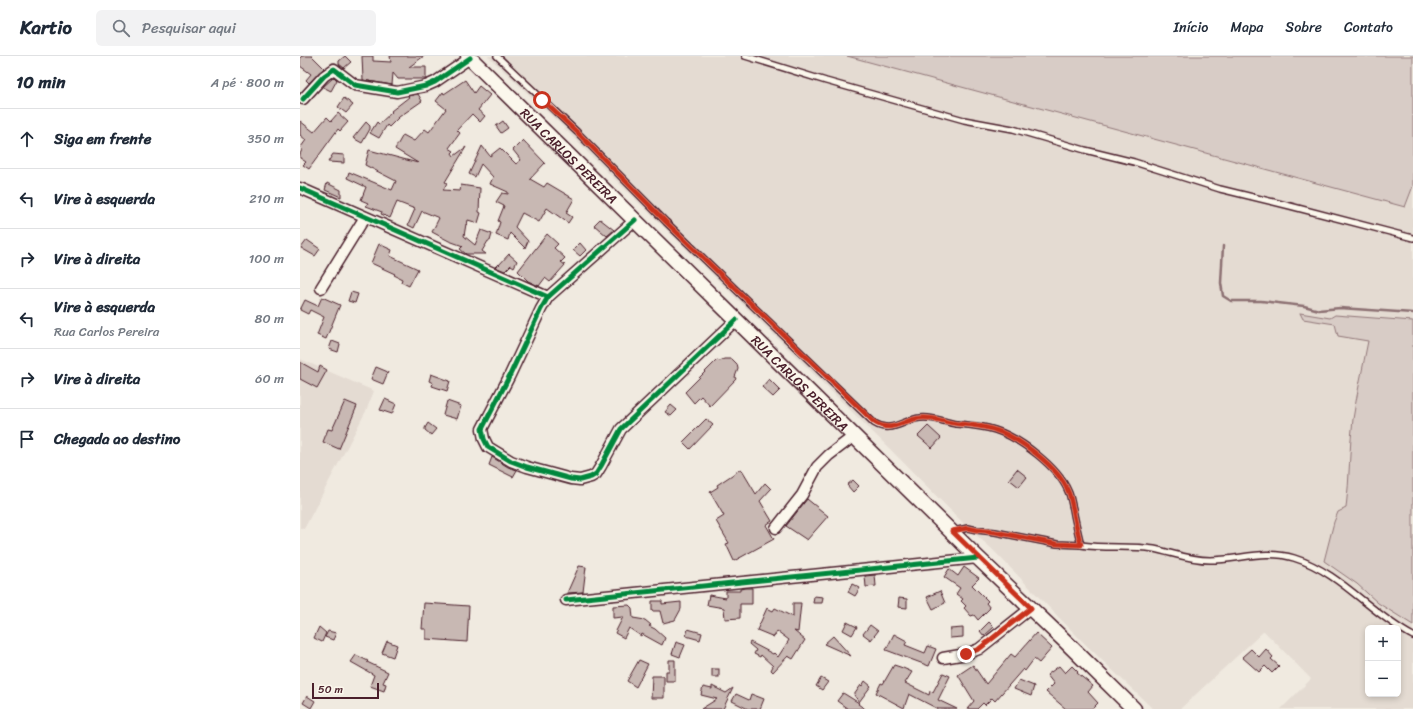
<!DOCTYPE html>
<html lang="pt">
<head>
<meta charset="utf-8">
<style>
  :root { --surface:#fff; --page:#f2f2f3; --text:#1f2937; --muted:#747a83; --line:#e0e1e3 }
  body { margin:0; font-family:Sriracha,sans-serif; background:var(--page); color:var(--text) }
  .controls { position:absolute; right:12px; bottom:12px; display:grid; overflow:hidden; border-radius:6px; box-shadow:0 2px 6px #0003 }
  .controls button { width:36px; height:36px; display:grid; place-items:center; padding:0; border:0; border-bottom:1px solid var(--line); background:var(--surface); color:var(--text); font:20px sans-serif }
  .scale { position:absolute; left:12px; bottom:10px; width:67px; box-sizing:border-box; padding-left:4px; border:2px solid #4a1f2b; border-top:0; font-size:11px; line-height:14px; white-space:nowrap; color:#4a1f2b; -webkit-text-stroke:3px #fbf7ec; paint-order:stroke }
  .stop { position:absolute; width:12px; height:12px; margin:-9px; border:3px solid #c8321e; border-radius:50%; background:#fff }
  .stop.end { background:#c8321e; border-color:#fff; box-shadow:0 1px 4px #0008 }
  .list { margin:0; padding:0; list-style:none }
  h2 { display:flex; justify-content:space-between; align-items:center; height:52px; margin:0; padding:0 16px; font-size:17px }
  h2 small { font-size:13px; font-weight:400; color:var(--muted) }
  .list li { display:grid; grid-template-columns:26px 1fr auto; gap:12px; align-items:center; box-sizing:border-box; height:60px; padding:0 16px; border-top:1px solid var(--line) }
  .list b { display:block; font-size:15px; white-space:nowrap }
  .list p { margin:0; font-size:13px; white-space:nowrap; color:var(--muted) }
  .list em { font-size:13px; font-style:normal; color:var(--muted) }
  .icon { flex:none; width:22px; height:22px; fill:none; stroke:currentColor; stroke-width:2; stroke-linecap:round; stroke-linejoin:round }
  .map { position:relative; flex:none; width:1113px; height:653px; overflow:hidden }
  header { display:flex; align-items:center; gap:24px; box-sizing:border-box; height:56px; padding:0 20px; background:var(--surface); border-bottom:1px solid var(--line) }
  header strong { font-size:19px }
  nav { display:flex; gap:22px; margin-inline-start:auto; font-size:14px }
  .search { width:280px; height:36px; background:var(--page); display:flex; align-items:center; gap:10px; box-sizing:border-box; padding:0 14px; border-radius:6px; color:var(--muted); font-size:15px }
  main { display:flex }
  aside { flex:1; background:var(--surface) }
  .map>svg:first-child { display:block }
  .built { fill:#e4dbd2; fill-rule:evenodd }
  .green { fill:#d8ccc6; stroke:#917678 }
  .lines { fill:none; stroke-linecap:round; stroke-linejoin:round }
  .stream { stroke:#8c6f72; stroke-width:2.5 }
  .building { fill:#c8b8b3; stroke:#4a1f2b }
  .service-casing { stroke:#4a1f2b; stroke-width:8 }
  .minor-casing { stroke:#4a1f2b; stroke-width:13 }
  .secondary-casing { stroke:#4a1f2b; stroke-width:17 }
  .service { stroke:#fbf7ec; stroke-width:5 }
  .minor { stroke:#fbf7ec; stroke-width:10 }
  .secondary { stroke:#fbf7ec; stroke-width:14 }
  .cycleway-casing { stroke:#fbf7ec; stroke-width:8 }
  .cycleway { stroke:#00873e; stroke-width:5 }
  .route { stroke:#c8321e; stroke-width:5 }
  .labels { text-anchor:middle; stroke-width:3; stroke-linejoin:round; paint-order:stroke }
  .street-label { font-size:13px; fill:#4a1f2b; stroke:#fbf7ec }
</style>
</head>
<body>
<header>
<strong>Kartio</strong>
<div class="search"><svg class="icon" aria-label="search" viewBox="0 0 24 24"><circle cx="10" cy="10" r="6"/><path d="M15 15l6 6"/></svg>Pesquisar aqui</div>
<nav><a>Início</a><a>Mapa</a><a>Sobre</a><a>Contato</a></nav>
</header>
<main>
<aside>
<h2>10 min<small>A pé · 800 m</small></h2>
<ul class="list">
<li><svg class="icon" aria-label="ahead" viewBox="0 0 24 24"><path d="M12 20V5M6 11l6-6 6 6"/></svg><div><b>Siga em frente</b></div><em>350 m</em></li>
<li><svg class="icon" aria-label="left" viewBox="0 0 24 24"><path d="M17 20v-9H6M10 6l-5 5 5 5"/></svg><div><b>Vire à esquerda</b></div><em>210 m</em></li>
<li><svg class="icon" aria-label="right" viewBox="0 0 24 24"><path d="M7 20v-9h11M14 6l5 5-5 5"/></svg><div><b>Vire à direita</b></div><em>100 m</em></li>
<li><svg class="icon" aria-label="left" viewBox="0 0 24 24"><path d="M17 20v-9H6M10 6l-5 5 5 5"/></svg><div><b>Vire à esquerda</b><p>Rua Carlos Pereira</p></div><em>80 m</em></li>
<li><svg class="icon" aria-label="right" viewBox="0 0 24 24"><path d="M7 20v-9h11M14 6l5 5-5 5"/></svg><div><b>Vire à direita</b></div><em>60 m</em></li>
<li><svg class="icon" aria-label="arrive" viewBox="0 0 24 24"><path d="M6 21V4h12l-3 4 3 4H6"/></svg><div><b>Chegada ao destino</b></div></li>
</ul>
</aside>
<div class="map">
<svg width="1113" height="653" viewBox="0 0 1113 653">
  <rect width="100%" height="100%" fill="#f0eae0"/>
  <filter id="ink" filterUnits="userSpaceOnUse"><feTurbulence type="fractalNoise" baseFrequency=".025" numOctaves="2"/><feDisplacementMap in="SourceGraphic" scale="8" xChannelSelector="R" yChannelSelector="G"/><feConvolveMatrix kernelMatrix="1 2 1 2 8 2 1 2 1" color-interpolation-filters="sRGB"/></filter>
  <g filter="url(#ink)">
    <g class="built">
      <path d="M188,0H1113V653H981L1011,623L964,575L880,653H853L780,583L691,492L668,472L589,392L292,101L259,67ZM1068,572H1098V638H1068Z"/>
      <path d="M0,303L74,335L66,355L4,473L0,472Z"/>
    </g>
    <g class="green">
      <path d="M547,0H1113V130L1105,151Z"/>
      <path d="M1000,257L1030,262L1035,259L1113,265V569L1078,547L1057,528L1024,505L1034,466L1038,456L1046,452C1050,422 1049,393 1053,363C1057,337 1063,311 1068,285L1038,280L1035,268L1003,263Z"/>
    </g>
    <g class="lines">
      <path class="stream" d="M923,190L921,227L923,240L931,245H961L1004,250L1019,254L1040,252L1113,257"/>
    </g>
    <g class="building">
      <path d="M2,0H12L24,12L9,27L6,24L11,18L0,10V2Z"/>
      <path d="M45,0L51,6L44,12L39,8V5Z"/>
      <path d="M62,0H73V5L91,6L90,0H124L109,11H126V23H98L93,17L92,29L63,24Z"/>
      <path d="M34,21L37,24L31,35L23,31Z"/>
      <path d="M165,24L174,37L179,30L190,39L178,54L185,60L180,66L172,58L157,74L160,77L149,92L154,95L152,97L154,100L166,91L145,126L147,127L143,134L160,135L161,129L180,132L179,156L181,157L178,167L168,164L167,169L166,168L164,180L175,189L181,174L192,178L190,185H188L182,195L186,198H166L160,193L163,190L149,185L132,176L139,162L122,155L114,172L108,169L115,153L97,146L90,162L81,158L82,156L66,150L68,147L61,144L66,131L47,122L49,116L92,134L96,125L65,109L69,94L118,107L95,93L103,79L114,85L125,73L129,76L146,53L136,45L143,36L144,38Z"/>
      <path d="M118,38L122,45L99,61L89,71L87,69L79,82L70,77L77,66L79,68L92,56L91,55L109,41L108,40Z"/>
      <path d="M44,42L53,49L46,57L38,51Z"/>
      <path d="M38,57L48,66L40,75L38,73L9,113L3,109L6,106L0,102V98L2,94L1,91L6,84L0,79V65L14,76L27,61L31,65Z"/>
      <path d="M203,65L208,72L201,77L196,70Z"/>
      <path d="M66,66L70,70V73L62,87L53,82Z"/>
      <path d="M223,84L245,107L230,123L244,131L247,127L274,143L266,157L272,161L268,167L247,152L239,166L222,157L215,171L228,185L225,192L210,177L208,184L196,179L200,166L198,165L204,150L196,146L202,137L208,138V136L190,128L193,121L181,108L175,121L169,118L182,90L190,100L200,92L216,108L221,104L213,94Z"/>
      <path d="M33,98L44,99V107L28,106Z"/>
      <path d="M27,127L41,134V141L25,134Z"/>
      <path d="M300,163L314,174L307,180L294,169Z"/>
      <path d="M247,178L258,188L254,192L265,202L261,206L265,209L250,226L245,222L239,230L228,225L218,215Z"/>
      <path d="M7,184L20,193L15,200L1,192Z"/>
      <path d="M280,187L286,194L280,200L273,194Z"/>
      <path d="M79,188L92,194L90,200L118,213L109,230L101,226L102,223L94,219L95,218L71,207Z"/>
      <path d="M209,198L217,205L214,211L211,209L205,215L195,211L198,208L199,209Z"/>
      <path d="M51,236L58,238L55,247L48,245Z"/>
      <path d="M22,241L40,249L26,283L17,279L24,261L10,254L8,258L0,254L5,244L18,250Z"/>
      <path d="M32,285L40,288L38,296L29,293Z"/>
      <path d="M424,303H432L437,308L438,313L435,321L436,323L410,350L401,340L394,347L385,336L417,304L420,305Z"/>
      <path d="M0,306L18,316L20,310L27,314L17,332L0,323Z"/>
      <path d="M76,311L88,316L83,328L71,323Z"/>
      <path d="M131,318L150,325L147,335L132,330L133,327L129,325Z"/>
      <path d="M469,323L480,334L473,341L462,331Z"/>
      <path d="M85,343L96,348L92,358L80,354Z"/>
      <path d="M45,345L57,350L39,393L23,386L28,373L32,374Z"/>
      <path d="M147,345L161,350L157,363L143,359Z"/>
      <path d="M371,349L377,354L371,360L365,356Z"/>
      <path d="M406,363L413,369L390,393L383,386Z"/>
      <path d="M128,367L136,373L131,379L125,374V372Z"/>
      <path d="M628,370L641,382L632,392L618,380Z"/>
      <path d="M192,401L208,411L217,414L213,421L189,409Z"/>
      <path d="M441,413L456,438L465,427L471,433L460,445L472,465L466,469L474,483L434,505L426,488L429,487L416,465L424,460L410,436L418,431L417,429Z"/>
      <path d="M717,413L727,421L719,431L709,423Z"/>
      <path d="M553,424L559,430L553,436L547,429Z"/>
      <path d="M507,443L528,460L507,484L486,470Z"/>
      <path d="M279,510L286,511L283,536L267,537Z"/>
      <path d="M664,511L679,522L672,529L688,545L686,547L690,552L678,564L674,559L671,560L664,552L666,550L661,545L663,543L656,538L660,532L644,521L649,513L658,520Z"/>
      <path d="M575,519L576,530L566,531L565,520Z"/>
      <path d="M552,528L560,532L555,540L548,536Z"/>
      <path d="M446,532H452V548H440V562L425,563L424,552L407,549L409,539L426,542V535H440V533Z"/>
      <path d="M640,535L645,547L633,553L627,541Z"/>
      <path d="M514,540L523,541L522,547H513Z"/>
      <path d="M599,542L607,543V552L598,551Z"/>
      <path d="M352,545H362V548L381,546V553L375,564L363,567L360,555H352Z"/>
      <path d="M124,547L169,550L167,586L126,583V573H122Z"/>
      <path d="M493,547H501L498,576L494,575L505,584L493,603L488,600L473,616L471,614L473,610L461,599L460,601L454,598L456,594L449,588L450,586L473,598L474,597L478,601L489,584L477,575L474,581L457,574L467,552L473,555L475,552L493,561Z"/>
      <path d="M329,549L332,552L333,562L345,564L351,569L349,570L355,573L365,582L362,589L342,578L341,580L329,572L324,582L315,577L323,561L313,562V550Z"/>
      <path d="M547,566L557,571L552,579L543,574Z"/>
      <path d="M689,566L694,571L684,580L680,575Z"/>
      <path d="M570,569L578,575L571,584L563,578Z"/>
      <path d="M19,571L26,577L22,586L14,582Z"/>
      <path d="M663,572V581L650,582V573Z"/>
      <path d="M388,573L402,577L400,584L386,580Z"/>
      <path d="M28,575L36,577L33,584L25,581Z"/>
      <path d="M736,577L752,592L739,607L734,603L725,615L723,613L695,645L692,642L685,649L683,647L677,653H667L674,645L658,619L673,609L686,628L711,598L715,601Z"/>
      <path d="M594,578L607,585L605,589L625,597L628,590L636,593L629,610L586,594Z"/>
      <path d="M533,580L541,589L551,600L524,588Z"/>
      <path d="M87,585L97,589L93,601L82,597Z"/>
      <path d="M376,586L385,589L380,601L372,598Z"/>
      <path d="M951,593L959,601L966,593L973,601L971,603L979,610L972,617L965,610L959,616L942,601Z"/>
      <path d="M56,599L68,605L67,606L88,616L83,627L86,628L84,635L70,630L74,619L51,606Z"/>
      <path d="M339,604L348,608L336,631L327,625Z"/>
      <path d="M369,604H375V625H366V615H369Z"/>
      <path d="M594,609L603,612L612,616L605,627L629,639L630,635L633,636L643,617L650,620L638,644L657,653H638L609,638L604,652L576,637L581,627L583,628Z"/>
      <path d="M759,610L765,617L772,610L778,616L777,617L793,630L788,636L798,647L792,653H766L746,636L754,628L747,619Z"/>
      <rect x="412" y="613" width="7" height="8"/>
      <path d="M352,620H364V642H351Z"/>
      <path d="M521,622L528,626L522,634L516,630Z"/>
      <path d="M719,624L734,630L731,640L714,633Z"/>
      <path d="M565,625L571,630L559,646L554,639L561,629L562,630Z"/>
      <path d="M412,630L426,637L433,632L423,653H401L417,643L401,639L403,631L412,633Z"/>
      <path d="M543,637L559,647L558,648L565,653H548L537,645Z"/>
      <path d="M436,638L449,644L451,638L464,643L460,653H448L432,645Z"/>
      <path d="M7,640L15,645L11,652L3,647Z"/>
    </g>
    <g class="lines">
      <g class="service-casing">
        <g id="service">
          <path d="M197,0L277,76L366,166L574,367C592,378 602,364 620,362C632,360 644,366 656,368C669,369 683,370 695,374C720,382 758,411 768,435C771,441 771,447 773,453C775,465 778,477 781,489L757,488L695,476L677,474L668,472L653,475"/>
          <path d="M445,0L526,25L664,64L713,73L785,94L834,106L920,133L990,150L1113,182"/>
          <path d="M781,489C805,493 830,489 854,493C873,497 889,504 910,504C939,504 965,493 994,502C1040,516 1071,558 1113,580"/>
        </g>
      </g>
      <g class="minor-casing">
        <g id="minor">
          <path d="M3,43L24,20L34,13L55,29L97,36L126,30L135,26L170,2"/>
          <path d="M0,132L248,241"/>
          <path d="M335,164L248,241L241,253L209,321L182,373L184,383L188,391L211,405L227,411L271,423L280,424L291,421L296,418L301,410L321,373L436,264"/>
          <path d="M21,232L65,161"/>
          <path d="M476,472L502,439L517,411L529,399L554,380"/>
          <path d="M266,544L678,502"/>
          <path d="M643,602L666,598L679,593L731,552"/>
        </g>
      </g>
      <g class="secondary-casing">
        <g id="secondary">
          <path id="s1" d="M168,0L678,502L765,585L834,653"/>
        </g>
      </g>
      <use href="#service" class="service"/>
      <use href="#minor" class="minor"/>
      <use href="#secondary" class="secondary"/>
      <g class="cycleway-casing">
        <g id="cycleway">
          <path d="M3,43L24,20L34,13L55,29L97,36L126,30L135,26L170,2"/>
          <path d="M0,132L248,241"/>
          <path d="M335,164L248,241L241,253L209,321L182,373L184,383L188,391L211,405L227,411L271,423L280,424L291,421L296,418L301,410L321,373L436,264"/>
          <path d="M266,544L678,502"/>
        </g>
      </g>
      <use href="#cycleway" class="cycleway"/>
    </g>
  </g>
  <g class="lines" filter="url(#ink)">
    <path class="route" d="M242,44L277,76L366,166L574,366C592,378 602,364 620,362C633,360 646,367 659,368C671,369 684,370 695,374C720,382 758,411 768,435C771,441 771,447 773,453C775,465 778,477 781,489L757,488L695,476L677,474L668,472L652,475L731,552L679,593L666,598"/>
  </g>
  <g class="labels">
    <g class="street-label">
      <text dy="5" stroke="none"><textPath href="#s1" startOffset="142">RUA CARLOS PEREIRA</textPath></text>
      <text dy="5" stroke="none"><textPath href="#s1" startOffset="466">RUA CARLOS PEREIRA</textPath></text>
    </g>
  </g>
</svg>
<div class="controls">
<button>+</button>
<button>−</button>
</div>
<div class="scale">50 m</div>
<div class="stop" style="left:242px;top:44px"></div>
<div class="stop end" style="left:666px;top:598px"></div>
</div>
</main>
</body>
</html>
